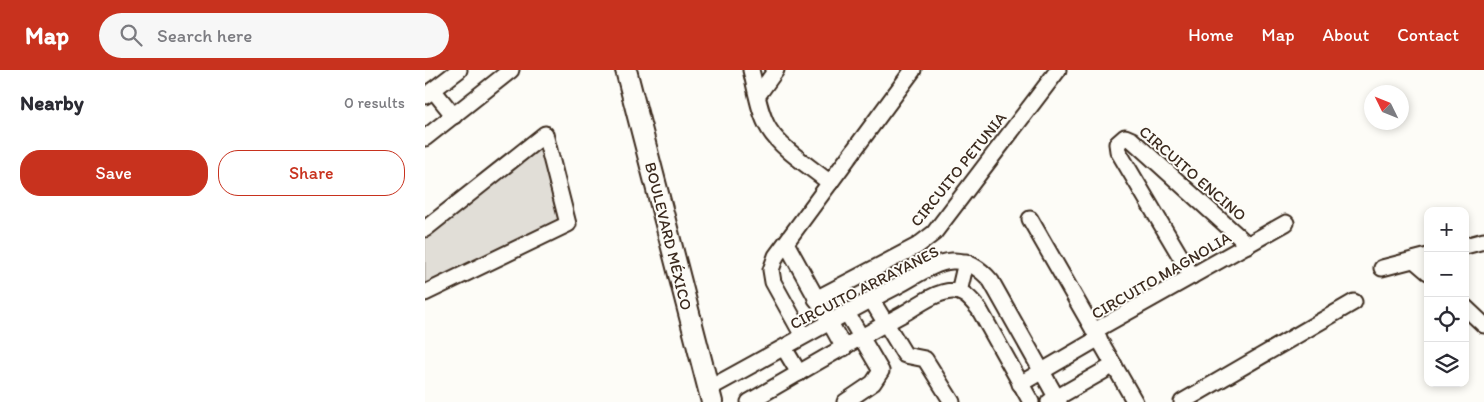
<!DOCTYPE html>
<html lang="en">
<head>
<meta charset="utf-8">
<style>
  :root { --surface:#fff; --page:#f7f7f7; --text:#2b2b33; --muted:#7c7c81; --line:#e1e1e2; --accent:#c8321e }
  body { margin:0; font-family:Itim,sans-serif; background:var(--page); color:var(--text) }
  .controls { position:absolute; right:15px; bottom:15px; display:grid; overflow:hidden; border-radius:10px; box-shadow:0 2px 8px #0003 }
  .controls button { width:45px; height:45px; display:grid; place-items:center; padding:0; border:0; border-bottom:1px solid var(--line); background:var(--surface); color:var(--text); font:25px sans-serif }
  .compass { position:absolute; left:939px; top:15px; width:45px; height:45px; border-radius:50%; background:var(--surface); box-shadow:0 2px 8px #0003; rotate:313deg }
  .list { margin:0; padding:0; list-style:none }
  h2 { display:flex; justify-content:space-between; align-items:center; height:65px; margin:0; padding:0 20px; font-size:21px }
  h2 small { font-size:16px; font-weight:400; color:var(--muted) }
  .actions { display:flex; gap:10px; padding:15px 20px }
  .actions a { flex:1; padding:11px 0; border:1px solid var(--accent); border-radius:20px; text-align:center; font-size:18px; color:var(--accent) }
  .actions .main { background:var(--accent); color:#fff }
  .icon { flex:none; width:28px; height:28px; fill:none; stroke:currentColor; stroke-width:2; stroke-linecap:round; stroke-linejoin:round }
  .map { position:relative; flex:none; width:1059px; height:332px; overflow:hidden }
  header { display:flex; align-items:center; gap:30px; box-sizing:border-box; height:70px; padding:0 25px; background:var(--accent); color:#fff }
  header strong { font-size:24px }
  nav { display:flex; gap:28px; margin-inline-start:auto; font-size:18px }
  .search { width:350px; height:45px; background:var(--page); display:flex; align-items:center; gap:12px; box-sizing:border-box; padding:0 18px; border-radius:28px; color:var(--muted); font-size:19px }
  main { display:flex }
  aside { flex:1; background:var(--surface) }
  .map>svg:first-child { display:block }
  .green { fill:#e1ded7; stroke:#8e847a }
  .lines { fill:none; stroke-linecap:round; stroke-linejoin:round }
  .minor-casing { stroke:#3b2a1e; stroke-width:19 }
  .secondary-casing { stroke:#3b2a1e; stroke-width:24 }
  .minor { stroke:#fdfcf7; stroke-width:15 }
  .secondary { stroke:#fdfcf7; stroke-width:20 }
  .labels { text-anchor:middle; stroke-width:4; stroke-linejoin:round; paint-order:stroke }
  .street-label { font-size:16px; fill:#3b2a1e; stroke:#fdfcf7 }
</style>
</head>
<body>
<header>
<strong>Map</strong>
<div class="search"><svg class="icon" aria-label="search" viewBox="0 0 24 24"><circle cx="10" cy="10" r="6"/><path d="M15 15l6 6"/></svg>Search here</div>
<nav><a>Home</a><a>Map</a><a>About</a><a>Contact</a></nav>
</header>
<main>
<aside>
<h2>Nearby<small>0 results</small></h2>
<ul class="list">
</ul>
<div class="actions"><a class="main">Save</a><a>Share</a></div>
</aside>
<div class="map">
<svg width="1059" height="332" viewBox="0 0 1059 332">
  <rect width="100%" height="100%" fill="#fdfcf7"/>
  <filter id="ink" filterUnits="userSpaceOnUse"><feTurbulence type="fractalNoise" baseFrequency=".02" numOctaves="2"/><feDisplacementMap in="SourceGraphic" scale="10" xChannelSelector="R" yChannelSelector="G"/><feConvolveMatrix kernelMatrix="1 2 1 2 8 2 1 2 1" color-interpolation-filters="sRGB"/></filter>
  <g filter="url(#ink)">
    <path class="green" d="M116,78L134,149L0,214V167Z"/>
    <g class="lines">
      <g class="minor-casing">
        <g id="minor">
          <path d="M326,0C331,19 334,43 344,59C356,79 387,98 405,113"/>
          <path d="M8,20L29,46"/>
          <path d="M333,25L351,0"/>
          <path d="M0,26L34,0"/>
          <path d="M0,68L86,0"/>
          <path d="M605,149L710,332"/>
          <path d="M0,159L120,64L143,154L0,223"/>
          <path d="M361,173L419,278"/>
          <path d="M1040,176L1059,171"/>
          <path d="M989,190L1003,202"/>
          <path d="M957,198L1003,186"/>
          <path d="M767,206L693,81L692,74L700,67L707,70L823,175"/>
          <path d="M534,222L541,192"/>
          <path d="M391,229L492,176L509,163L633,0"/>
          <path d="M446,229L480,285L500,289L527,332"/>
          <path d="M1040,237L1059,255"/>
          <path d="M669,261L861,153"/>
          <path d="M378,266L348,212L346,200L351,186L488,0"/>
          <path d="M359,278L374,303"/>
          <path d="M595,314L674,268"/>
          <path d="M283,319C346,285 408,249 472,216C488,208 509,192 527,191C544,190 556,199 566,211L634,332"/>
          <path d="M324,332C375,302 426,272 478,244C492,236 510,222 527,221C539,220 547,231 554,239L606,332"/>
          <path d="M420,332L448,313L456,301L422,243"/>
          <path d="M624,332L689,295"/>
          <path d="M757,332L929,232"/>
        </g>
      </g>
      <g class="secondary-casing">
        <path id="secondary" d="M201,0L287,332"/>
      </g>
      <use href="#minor" class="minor"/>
      <use href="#secondary" class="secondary"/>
    </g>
  </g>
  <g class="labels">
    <g class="street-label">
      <text transform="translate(533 99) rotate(-51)" y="6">CIRCUITO PETUNIA</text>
      <text transform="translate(768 103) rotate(41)" y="6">CIRCUITO ENCINO</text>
      <text transform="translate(244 166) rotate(76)" y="6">BOULEVARD MÉXICO</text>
      <text transform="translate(736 205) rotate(-30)" y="6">CIRCUITO MAGNOLIA</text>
      <text transform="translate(439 217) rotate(-27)" y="6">CIRCUITO ARRAYANES</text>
    </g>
  </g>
</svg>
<div class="controls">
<button>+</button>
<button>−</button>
<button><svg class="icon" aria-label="locate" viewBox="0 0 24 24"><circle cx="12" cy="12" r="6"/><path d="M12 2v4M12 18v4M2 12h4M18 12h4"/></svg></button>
<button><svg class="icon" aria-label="layers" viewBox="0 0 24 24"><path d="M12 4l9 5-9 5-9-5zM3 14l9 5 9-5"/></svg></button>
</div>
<svg class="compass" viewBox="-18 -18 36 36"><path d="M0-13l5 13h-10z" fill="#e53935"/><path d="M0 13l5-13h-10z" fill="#7c7c81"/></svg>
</div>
</main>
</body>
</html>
